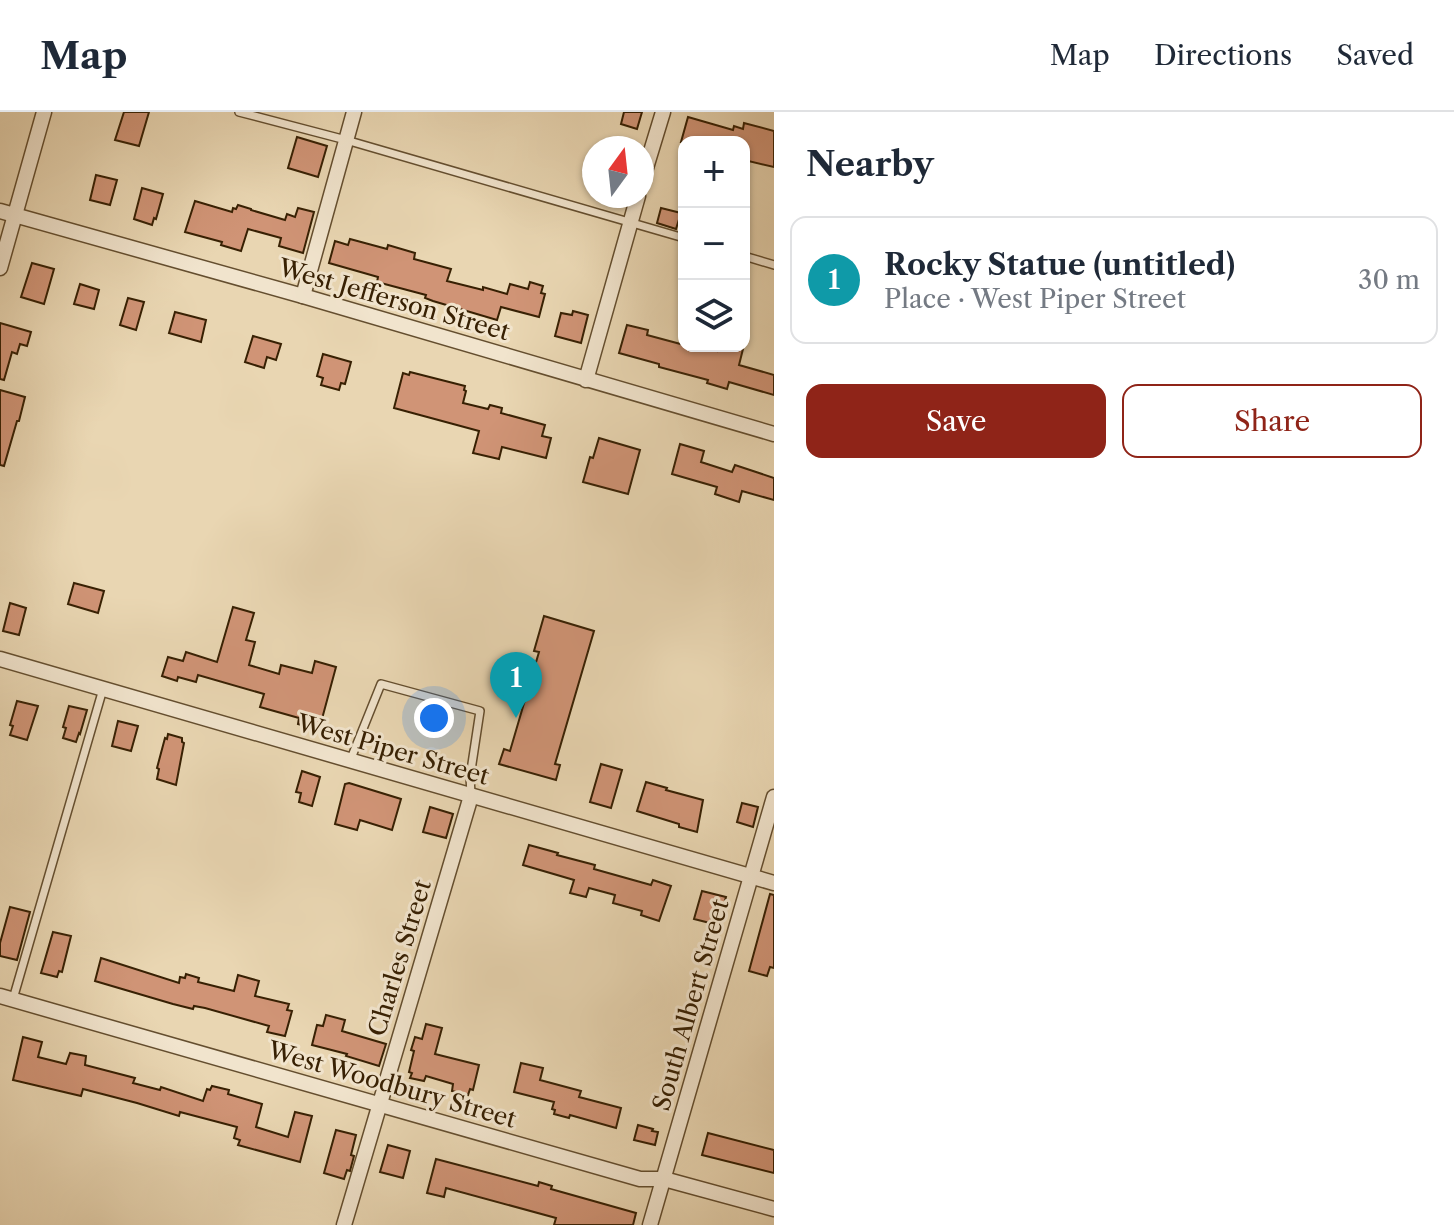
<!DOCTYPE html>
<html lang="en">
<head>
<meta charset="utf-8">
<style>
  :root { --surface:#fff; --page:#f2f2f3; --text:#1f2937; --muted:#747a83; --line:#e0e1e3; --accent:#8f2418 }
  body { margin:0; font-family:"Libre Caslon Text",serif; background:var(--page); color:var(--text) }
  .controls { position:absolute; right:24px; top:24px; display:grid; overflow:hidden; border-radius:16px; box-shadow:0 2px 6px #0004 }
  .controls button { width:72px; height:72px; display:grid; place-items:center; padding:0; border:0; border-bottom:2px solid var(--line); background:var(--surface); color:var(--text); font:40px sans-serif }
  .compass { position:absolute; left:582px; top:24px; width:72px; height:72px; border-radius:50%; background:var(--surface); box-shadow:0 2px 6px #0004; rotate:15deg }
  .you { position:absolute; left:434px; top:606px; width:28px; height:28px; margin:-20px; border:6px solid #fff; border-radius:50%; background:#1a73e8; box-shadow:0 0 0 12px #1a73e833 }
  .badge { display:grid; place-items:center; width:52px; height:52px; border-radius:50%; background:var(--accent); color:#fff; font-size:26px; font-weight:700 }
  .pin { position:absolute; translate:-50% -66px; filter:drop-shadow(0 2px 4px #0008) }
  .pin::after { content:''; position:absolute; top:42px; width:28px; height:24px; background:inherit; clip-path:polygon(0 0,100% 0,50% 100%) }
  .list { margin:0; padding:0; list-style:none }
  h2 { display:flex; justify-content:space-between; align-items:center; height:104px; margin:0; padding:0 32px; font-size:34px }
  h2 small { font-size:26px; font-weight:400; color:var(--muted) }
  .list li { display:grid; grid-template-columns:52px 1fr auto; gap:24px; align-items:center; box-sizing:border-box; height:128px; margin:0 16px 16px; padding:0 16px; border:2px solid var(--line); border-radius:16px }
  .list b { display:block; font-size:30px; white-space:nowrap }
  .list p { margin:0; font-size:26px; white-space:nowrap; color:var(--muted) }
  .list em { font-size:26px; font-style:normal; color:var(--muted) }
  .actions { display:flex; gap:16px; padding:24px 32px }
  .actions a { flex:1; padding:18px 0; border:2px solid var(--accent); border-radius:16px; text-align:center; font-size:28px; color:var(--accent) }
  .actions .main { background:var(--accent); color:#fff }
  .icon { flex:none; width:44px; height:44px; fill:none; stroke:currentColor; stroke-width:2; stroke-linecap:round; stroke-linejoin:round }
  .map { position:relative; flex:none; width:774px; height:1113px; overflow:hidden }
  header { display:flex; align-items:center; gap:48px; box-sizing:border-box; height:112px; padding:0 40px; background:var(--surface); border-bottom:2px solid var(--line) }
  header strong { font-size:38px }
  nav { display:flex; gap:44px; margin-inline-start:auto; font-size:28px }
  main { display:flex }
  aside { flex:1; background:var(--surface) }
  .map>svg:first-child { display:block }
  .building { fill:#d09476; stroke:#372003; stroke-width:2 }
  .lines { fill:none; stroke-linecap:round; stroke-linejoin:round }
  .lane-casing { stroke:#644e2f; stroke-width:10 }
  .street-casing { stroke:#644e2f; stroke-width:17 }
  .lane { stroke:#f1e4cd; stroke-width:7 }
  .street { stroke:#f1e4cd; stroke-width:14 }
  .labels { text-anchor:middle; stroke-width:6; stroke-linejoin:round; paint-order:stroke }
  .street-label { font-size:24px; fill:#372003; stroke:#f1e4cd }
</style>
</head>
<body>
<header>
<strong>Map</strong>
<nav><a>Map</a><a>Directions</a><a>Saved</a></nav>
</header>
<main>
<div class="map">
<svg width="774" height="1113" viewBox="0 0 774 1113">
  <rect width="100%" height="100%" fill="#e9d6b2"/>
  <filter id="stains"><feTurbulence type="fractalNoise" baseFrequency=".0025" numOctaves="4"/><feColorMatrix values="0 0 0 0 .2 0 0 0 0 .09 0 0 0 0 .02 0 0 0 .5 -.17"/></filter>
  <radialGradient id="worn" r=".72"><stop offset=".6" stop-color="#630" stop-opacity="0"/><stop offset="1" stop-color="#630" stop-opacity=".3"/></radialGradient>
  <g class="building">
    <path d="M124,0H149L139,34L115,28Z"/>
    <path d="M624,0H642L637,17L621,12Z"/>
    <path d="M688,5L733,18L734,14L743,17L744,11L774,19V55L744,48V30H681Z"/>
    <path d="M297,25L327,34L318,65L288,56Z"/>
    <path d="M96,63L117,68L110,93L90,88Z"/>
    <path d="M142,76L163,82L156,107L154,106L152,113L134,107Z"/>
    <path d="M195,89L232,100L233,96L236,97L238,93L251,97V98L285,108L287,102L295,105L298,96L314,100L303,141L279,134L281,126L248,117L241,139L221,133L222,130L185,120Z"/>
    <path d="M661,96L681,101L676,117L657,111Z"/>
    <path d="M350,127L387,137L388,133L415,141L414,147L451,157L447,169L483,178V175L507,182L510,172L528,177L530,170L543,174L541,181L545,182L539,205L501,195L497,208L433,189L425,186L426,183L377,170L378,165L329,151L335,129L348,133Z"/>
    <path d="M32,151L54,157L44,192L21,185Z"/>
    <path d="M80,172L99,178L94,197L74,192Z"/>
    <path d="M128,186L144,190L136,218L120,213Z"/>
    <path d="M573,199L588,203L581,231L555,224L561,201L572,203Z"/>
    <path d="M175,200L206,208L201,230L169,221Z"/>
    <path d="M0,211L31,220L27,234L20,232L17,242L12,240L4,268L0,267Z"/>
    <path d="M627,213L648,218L647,223L703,238L704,236L717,239L719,234H730L743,237L739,253L774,263V283L729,270L727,277L707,271L708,268L659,255V252L619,241Z"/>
    <path d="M253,224L281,232L276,248L267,245L264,256L245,250Z"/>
    <path d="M323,242L351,250L345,272L341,271L339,278L321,273L323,266L317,264Z"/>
    <path d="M410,260L465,274L464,278L466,279L463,291L488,297L490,293L502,296L501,301L545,313L542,324L551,326L546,346L502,335L499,347L473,341L479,319L394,296L403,261L409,263Z"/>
    <path d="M0,278L25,285L19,309H17L4,354L0,353Z"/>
    <path d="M599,326L640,338L628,382L583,370L590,345L593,346Z"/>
    <path d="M680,332L704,339L701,350L732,360L735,353L774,366V388L742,379L739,390L715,382L717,375L672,362Z"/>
    <path d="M74,471L104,479L98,501L68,492Z"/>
    <path d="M10,491L26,496L19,523L3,519Z"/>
    <path d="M233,495L254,501L246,528L255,530L249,553L279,562L281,553L312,561L315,549L336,555L319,618L298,612L299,606L260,595L264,582L198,563L196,570L178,565L177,569L162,564L168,545L183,549L186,540L217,550Z"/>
    <path d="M544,504L594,519L555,652L560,653L556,668L499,652L504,637L510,639L539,540L534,539Z"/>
    <path d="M17,589L38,594L27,628L10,623L13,614L10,613Z"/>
    <path d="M69,594L87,598L80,622L79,621L76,630L63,626L66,616L63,615Z"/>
    <path d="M118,609L138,614L131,639L112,634Z"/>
    <path d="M168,622L182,626V630L184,631L176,673L157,667L159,657L157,656L165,626L167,627Z"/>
    <path d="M601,652L622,658L611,696L590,690Z"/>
    <path d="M302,659L320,665L312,694L299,690L301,681L296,680Z"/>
    <path d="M646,670L667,676L666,678L703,688L697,720L679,715V712L637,699Z"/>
    <path d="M349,671L401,687L392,718L360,708L357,718L335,712L345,672Z"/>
    <path d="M742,691L758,695L753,715L737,710Z"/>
    <path d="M430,695L453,702L446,726L423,720Z"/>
    <path d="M529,733L558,741L557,743L595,753L594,757L651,773L653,768L671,774L659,809L641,803L642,799L613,791L615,783L589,776L586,785L570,781L574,768L523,753Z"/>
    <path d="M702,779L726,785L722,799L714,797L710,811L694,807Z"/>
    <path d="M770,782L774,783V856L770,855L767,864L749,859Z"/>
    <path d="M10,795L30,800L17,848L0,844V831Z"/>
    <path d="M53,820L71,824L62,860L59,859L57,865L41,861Z"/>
    <path d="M101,846L179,871L180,865L185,866L186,862L199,866L198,870L234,879L238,863L259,869L255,884L289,892L287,898L292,899L285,924L267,920L269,914L205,896L194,894L193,897L173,892L95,869Z"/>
    <path d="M326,903L345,908L342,919L386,932L379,954L346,944L347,942L312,933L317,913L323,914Z"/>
    <path d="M426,912L442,916L435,942L479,953L473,978L470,977L468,983L452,979L453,972L426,964L424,969L410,966L412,961L409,960L414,939L411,938L415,925L422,927Z"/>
    <path d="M23,925L42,930L38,945L66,952L70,941L86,944L85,953L135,966L133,971L160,978L161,975L203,989L207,977L210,978L212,974L229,978L228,982L262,992L256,1015L288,1025L295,1000L312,1004L300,1050L238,1033L240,1028L234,1026L237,1015L180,1000L179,1004L137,991L83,977L81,984L13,968Z"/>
    <path d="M521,951L543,956L540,968L581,979L579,985L621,996L616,1016L570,1003L569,1006L554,1002L555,998L552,997L554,990L514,980Z"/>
    <path d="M638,1013L653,1017L652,1019L658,1020L655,1033L634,1028Z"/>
    <path d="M336,1018L356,1023L351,1043L354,1044L350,1059L347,1058L344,1067L324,1061Z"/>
    <path d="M708,1021L774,1038V1061L702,1043Z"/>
    <path d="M388,1033L410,1039L403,1066L380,1060Z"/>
    <path d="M436,1047L538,1074L539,1070L552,1074L551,1077L636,1101L633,1113H554L556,1106L446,1076L444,1085L427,1081Z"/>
  </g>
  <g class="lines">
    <g class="lane-casing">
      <g id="lane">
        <path d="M239,0L346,28L684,126"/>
        <path d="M744,144L774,153"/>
        <path d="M350,649L381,572L480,599L470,665L471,682"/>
        <path d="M13,887L103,577"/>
      </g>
    </g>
    <g class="street-casing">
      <g id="street">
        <path d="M642,69L663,0"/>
        <path d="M0,99L303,184L774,322"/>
        <path d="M0,156L44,0"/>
        <path d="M303,184L354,0"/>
        <path d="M586,268L638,84"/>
        <path d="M0,547L774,771"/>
        <path d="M0,884L640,1067H664L774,1097"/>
        <path d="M344,1113L471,684"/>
        <path d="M650,1113L774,685"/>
      </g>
    </g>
    <use href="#lane" class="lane"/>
    <use href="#street" class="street"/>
  </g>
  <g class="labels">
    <g class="street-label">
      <text transform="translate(394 188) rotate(16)" y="8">West Jefferson Street</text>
      <text transform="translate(393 638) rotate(16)" y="8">West Piper Street</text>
      <text transform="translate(400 846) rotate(-73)" y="8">Charles Street</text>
      <text transform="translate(691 893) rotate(-74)" y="8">South Albert Street</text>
      <text transform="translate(392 973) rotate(16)" y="8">West Woodbury Street</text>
    </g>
  </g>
  <rect width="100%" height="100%" filter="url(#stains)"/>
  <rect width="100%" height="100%" fill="url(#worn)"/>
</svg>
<div class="controls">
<button>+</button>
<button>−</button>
<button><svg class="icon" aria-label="layers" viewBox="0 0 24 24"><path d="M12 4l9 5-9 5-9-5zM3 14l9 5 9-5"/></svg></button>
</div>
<svg class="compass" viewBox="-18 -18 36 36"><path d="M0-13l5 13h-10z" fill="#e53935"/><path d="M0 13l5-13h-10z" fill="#747a83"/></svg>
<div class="you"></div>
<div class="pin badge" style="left:516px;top:606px;background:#0f9aa8">1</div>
</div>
<aside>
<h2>Nearby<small></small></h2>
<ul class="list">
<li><span class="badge" style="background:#0f9aa8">1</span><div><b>Rocky Statue (untitled)</b><p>Place · West Piper Street</p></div><em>30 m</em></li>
</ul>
<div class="actions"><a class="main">Save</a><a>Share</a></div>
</aside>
</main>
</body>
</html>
